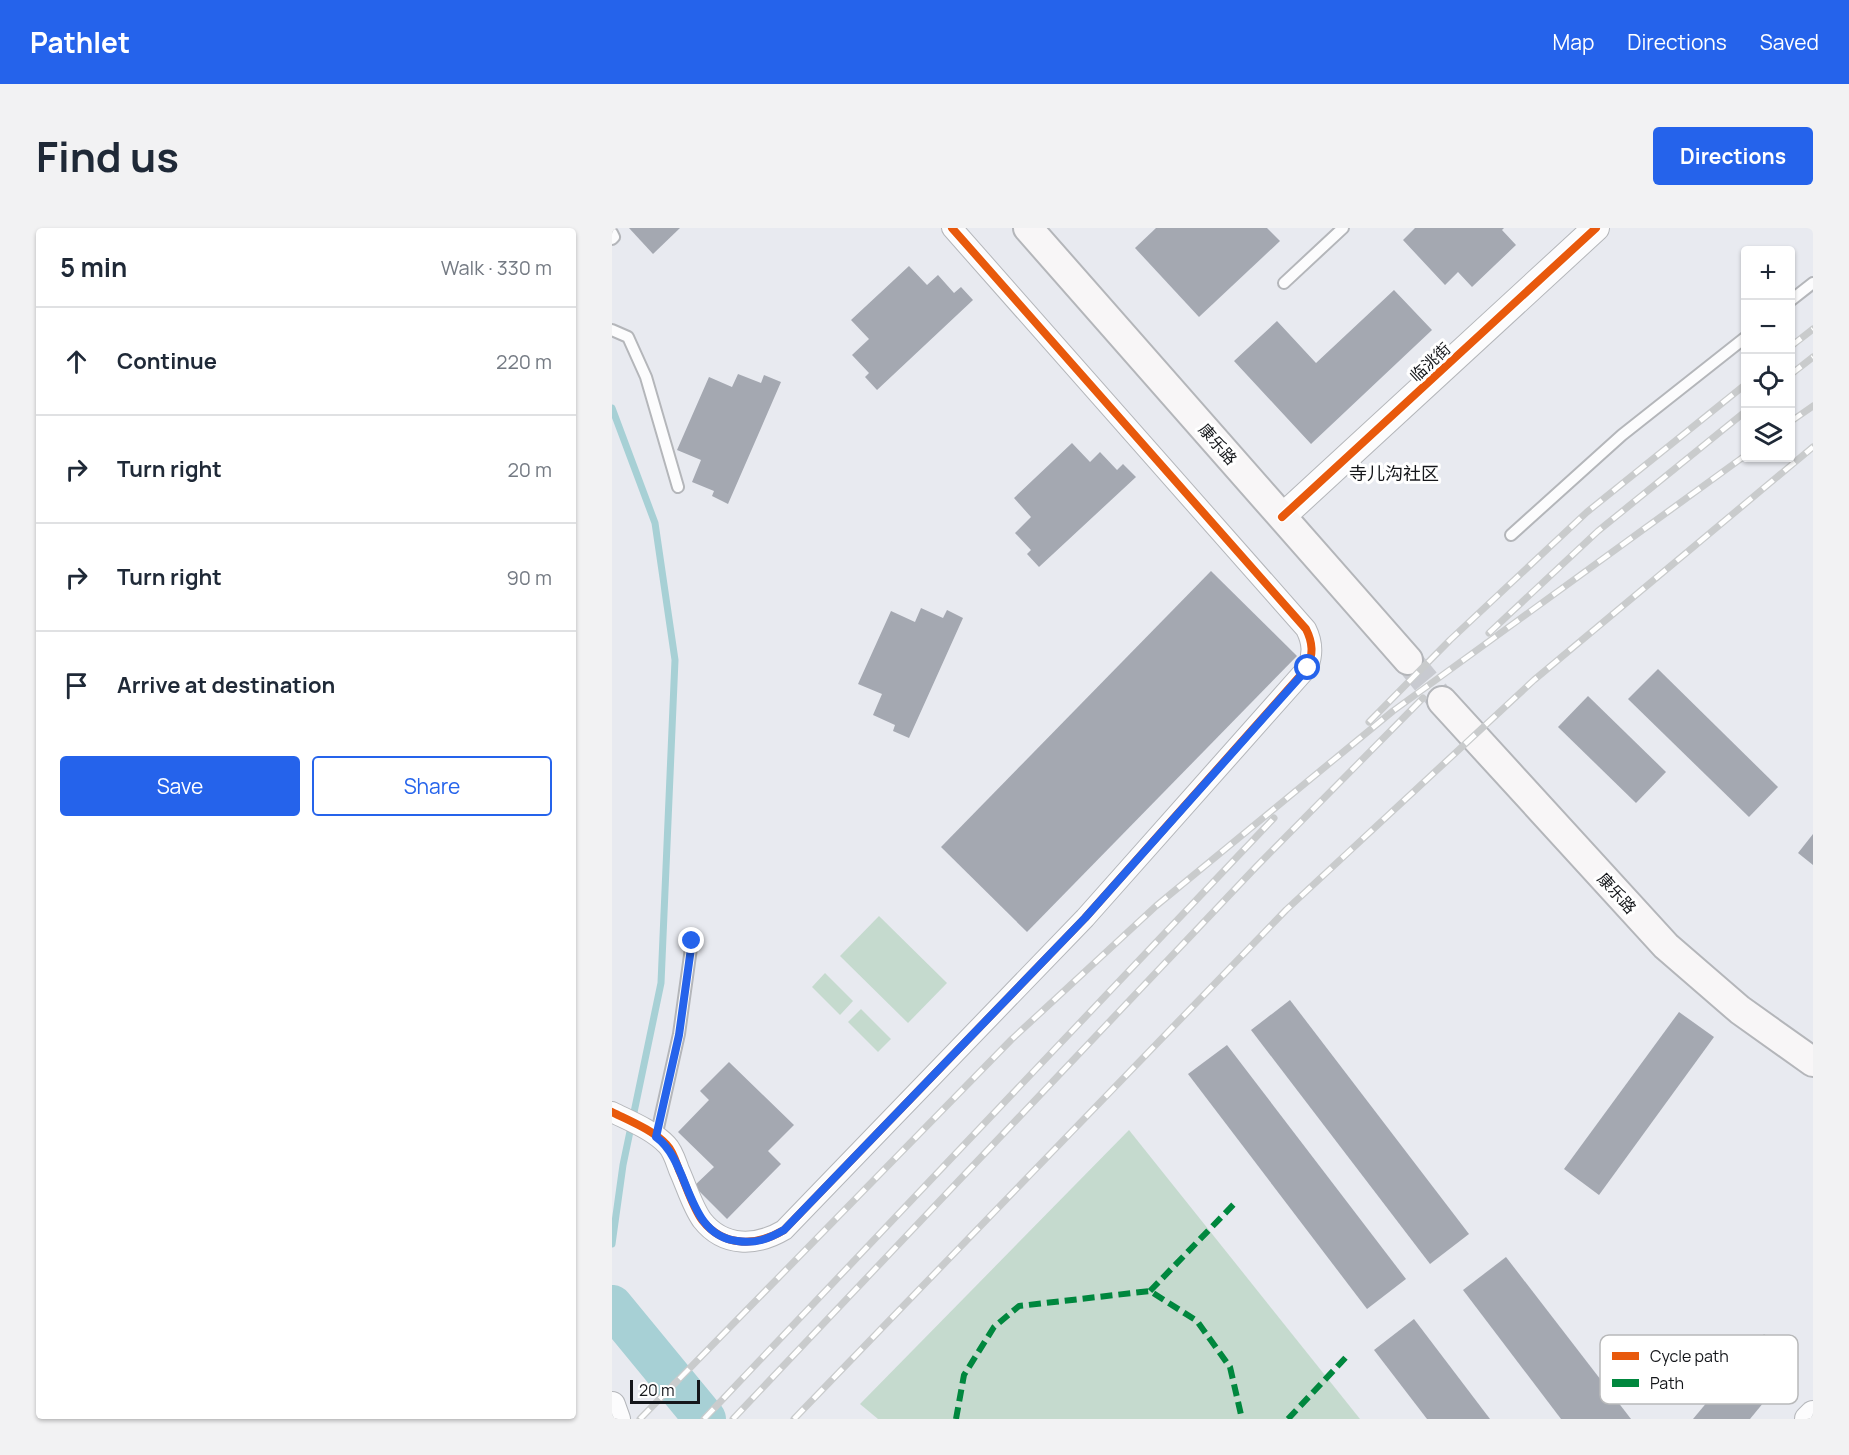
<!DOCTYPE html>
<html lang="en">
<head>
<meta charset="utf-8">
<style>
  :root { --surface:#fff; --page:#f2f2f3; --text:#1f2937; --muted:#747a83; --line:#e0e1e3; --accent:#2563eb }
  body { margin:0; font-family:Manrope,"Noto Sans SC",sans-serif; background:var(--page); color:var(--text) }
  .controls { position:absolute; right:18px; top:18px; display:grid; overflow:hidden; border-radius:6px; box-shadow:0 2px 4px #0004 }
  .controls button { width:54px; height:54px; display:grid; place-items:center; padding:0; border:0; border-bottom:2px solid var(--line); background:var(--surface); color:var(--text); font:30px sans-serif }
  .scale { position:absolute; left:18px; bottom:15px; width:70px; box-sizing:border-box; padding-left:6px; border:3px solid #14161a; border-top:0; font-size:16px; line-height:21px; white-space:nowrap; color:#14161a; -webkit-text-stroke:4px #fff; paint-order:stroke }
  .stop { position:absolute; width:18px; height:18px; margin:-14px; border:4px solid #2563eb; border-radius:50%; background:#fff }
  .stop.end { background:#2563eb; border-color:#fff; box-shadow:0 2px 6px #0008 }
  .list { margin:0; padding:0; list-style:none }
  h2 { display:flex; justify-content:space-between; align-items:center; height:78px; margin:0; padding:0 24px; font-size:26px }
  h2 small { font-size:20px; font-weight:400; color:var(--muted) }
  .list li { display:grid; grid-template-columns:39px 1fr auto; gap:18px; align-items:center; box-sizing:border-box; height:108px; padding:0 24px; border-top:2px solid var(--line) }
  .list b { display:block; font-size:22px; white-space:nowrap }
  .list em { font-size:20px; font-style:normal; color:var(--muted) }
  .actions { display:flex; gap:12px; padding:18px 24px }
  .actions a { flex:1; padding:14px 0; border:2px solid var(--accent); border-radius:6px; text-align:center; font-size:21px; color:var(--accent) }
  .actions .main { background:var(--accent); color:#fff }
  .icon { flex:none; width:33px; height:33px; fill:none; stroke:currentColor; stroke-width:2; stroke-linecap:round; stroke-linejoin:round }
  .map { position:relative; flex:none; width:1201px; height:1191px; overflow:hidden; border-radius:6px }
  header { display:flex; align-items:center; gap:36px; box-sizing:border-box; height:84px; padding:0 30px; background:var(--accent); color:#fff }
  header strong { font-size:28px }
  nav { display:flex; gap:33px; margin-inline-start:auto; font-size:21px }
  .intro { display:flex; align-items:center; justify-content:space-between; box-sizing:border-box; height:144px; padding:0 36px }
  h1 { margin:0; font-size:42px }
  .button { padding:15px 27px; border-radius:6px; background:var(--accent); color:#fff; font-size:21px; font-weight:700 }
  main { display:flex; gap:36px; padding:0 36px }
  aside { flex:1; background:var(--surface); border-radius:6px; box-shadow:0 2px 4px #0004 }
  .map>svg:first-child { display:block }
  .green { fill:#c5dace }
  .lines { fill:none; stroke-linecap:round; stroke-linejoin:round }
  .stream { stroke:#a7d0d5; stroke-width:7 }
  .river { stroke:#a7d0d5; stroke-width:42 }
  .building { fill:#a4a8b1 }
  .secondary-tunnel { stroke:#c8cad0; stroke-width:28; stroke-dasharray:28 14; stroke-linecap:butt }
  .service-casing { stroke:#b4b6ba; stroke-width:14 }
  .minor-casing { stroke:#b4b6ba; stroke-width:22 }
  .tertiary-casing { stroke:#b4b6ba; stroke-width:28 }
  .secondary-casing { stroke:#b4b6ba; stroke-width:32 }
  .service { stroke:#fcfcfd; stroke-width:10 }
  .minor { stroke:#fcfcfd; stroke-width:20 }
  .tertiary { stroke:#fcfcfd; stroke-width:26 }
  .secondary { stroke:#f8f6f7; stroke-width:28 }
  .rail-casing { stroke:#c9cbcc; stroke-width:7 }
  .rail { stroke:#fff; stroke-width:4.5; stroke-dasharray:14; stroke-linecap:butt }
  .quiet { stroke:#00873e; stroke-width:6; stroke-dasharray:12 6; stroke-linecap:butt }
  .cycleway-casing { stroke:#fff; stroke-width:11 }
  .cycleway { stroke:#e8590c; stroke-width:8 }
  .route { stroke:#2563eb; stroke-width:8 }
  .labels { text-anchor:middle; stroke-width:6; stroke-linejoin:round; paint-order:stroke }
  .street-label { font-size:16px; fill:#14161a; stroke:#fff }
  .neighbourhood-label { font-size:18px; fill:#14161a; stroke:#fff }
  .key { fill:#fff; stroke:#b8b9ba; stroke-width:1.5 }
  .key-label { font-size:16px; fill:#14161a }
</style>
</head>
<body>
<header>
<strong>Pathlet</strong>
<nav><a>Map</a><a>Directions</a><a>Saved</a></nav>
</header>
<div class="intro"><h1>Find us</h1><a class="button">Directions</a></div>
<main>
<aside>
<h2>5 min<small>Walk · 330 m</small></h2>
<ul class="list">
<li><svg class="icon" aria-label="ahead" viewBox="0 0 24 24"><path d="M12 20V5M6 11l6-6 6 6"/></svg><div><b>Continue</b></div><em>220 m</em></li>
<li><svg class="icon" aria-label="right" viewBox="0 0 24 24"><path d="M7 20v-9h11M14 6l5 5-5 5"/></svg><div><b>Turn right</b></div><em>20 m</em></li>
<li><svg class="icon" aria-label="right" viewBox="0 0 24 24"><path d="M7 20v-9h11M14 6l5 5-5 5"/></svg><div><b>Turn right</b></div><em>90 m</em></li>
<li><svg class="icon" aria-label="arrive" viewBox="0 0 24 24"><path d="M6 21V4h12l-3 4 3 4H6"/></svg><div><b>Arrive at destination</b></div></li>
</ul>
<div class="actions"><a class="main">Save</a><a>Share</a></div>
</aside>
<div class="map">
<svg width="1201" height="1191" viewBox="0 0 1201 1191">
  <rect width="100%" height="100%" fill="#e8eaf0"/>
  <g class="green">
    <path d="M267,688L335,755L296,795L228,728Z"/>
    <path d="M213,745L241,773L228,787L200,759Z"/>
    <path d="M249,781L279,811L266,824L236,794Z"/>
    <path d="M517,902L748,1191H266L248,1176Z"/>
  </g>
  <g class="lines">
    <path class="stream" d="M0,180L43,295L63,432L49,755L11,937L0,1016"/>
    <path class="river" d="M0,1078L93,1191"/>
  </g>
  <g class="building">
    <path d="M17,0H68L41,26Z"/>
    <path d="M544,0H655L668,13L587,89L523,20Z"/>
    <path d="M803,0H892L890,2L904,17L860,59L846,44L833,57L791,12Z"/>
    <path d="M297,38L315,57L326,47L342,65L349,59L361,72L265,162L253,149L257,145L240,127L257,111L239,92Z"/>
    <path d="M782,62L820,102L699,216L622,133L665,93L704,135Z"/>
    <path d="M126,146L149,155L152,147L169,154L116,276L100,268L102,263L80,254L89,232L65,222L97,149L120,159Z"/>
    <path d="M460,215L478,234L488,224L505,242L511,236L524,249L427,339L415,326L419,322L403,305L419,289L402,270Z"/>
    <path d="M599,343L685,428L415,704L329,619Z"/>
    <path d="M309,380L331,390L335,382L351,390L297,510L281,503L283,497L261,487L270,466L246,456L279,383L303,394Z"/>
    <path d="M1046,441L1166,559L1137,589L1016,471Z"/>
    <path d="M976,468L1054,544L1024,575L946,499Z"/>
    <path d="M1201,606V637L1186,625Z"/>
    <path d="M678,772L857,1006L818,1036L639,802Z"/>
    <path d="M1067,784L1102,809L987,967L952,941Z"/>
    <path d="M615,817L794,1051L755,1081L576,846Z"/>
    <path d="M117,834L182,897L156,923L169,936L115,991L82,958L102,939L66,904L97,872L88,863Z"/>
    <path d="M894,1029L1019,1191H949L851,1062Z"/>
    <path d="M802,1091L878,1191H815L762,1122Z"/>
    <path d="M1152,1106L1185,1134L1138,1191H1081Z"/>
  </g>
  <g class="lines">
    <path class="secondary-tunnel" d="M796,432L830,473"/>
    <g class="service-casing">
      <g id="service">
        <path d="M0,5L2,9L0,11"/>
        <path d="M672,55L731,0"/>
        <path d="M1178,73L1201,55"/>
        <path d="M0,102L16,109L34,149L66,259"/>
        <path d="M899,307L1010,207L1134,109"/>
        <path d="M44,909L67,806L80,713"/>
      </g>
    </g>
    <g class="minor-casing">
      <path id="minor" d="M0,884C18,893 41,902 55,917C61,923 64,934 67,942C74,957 80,978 90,992C112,1020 145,1018 172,1002L473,690L696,439C701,426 701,415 694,401L340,0"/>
    </g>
    <g class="tertiary-casing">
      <g id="tertiary">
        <path d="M670,289L984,0"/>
        <path d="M0,1177L5,1191"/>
        <path d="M1196,1191L1201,1186"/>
      </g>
    </g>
    <g class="secondary-casing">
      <g id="secondary">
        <path d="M416,0L796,432"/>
        <path d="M830,473L1054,718L1128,782L1201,834"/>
      </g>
    </g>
    <use href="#service" class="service"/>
    <use href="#minor" class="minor"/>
    <use href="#tertiary" class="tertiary"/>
    <use href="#secondary" class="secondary"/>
    <g class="rail-casing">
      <g id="rail">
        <path d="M1178,119L1201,101"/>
        <path d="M1178,147L1201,129"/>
        <path d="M1178,194L1201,178"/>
        <path d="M877,405L986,303L1134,183"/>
        <path d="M757,494L838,412L975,284L1134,156"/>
        <path d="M28,1191L400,811L544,678L781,483L1134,227"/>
        <path d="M92,1191L662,590"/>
        <path d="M121,1191L644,639L811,470"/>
        <path d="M182,1191L674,682L922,452L1201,219"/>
      </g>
    </g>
    <use href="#rail" class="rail"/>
    <g class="quiet">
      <path d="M538,1063L622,976"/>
      <path d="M344,1191L352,1147L382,1099L407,1078L538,1063L585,1093L618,1139L630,1191"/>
      <path d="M676,1191L737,1126"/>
    </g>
    <g class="cycleway-casing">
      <g id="cycleway">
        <path d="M670,289L984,0"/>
        <path d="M0,884C18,893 41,902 55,917C61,923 64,934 67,942C74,957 80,978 90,992C112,1020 145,1018 172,1002L473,690L696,439C701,426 701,415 694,401L340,0"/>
      </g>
    </g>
    <use href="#cycleway" class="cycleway"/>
  </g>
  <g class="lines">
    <path class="route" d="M80,713L67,807L44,909C79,934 73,1007 125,1013C144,1016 156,1011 172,1002L473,690L696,440"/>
  </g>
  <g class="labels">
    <g class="street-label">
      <text transform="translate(818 134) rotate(-43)" y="6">临洮街</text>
      <text transform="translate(606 216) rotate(49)" y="6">康乐路</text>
      <text transform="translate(1005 665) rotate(48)" y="6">康乐路</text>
    </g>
    <g class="neighbourhood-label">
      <text x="782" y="252">寺儿沟社区</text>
    </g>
  </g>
  <rect x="988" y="1107" width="198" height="69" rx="9" class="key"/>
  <rect x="1000" y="1124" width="27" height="8" fill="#e8590c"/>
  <rect x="1000" y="1151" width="27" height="8" fill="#00873e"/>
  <g class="key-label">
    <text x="1038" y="1134">Cycle path</text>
    <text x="1038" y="1161">Path</text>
  </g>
</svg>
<div class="controls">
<button>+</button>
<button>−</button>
<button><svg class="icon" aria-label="locate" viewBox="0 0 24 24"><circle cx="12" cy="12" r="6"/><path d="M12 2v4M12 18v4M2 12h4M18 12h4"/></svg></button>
<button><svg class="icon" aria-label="layers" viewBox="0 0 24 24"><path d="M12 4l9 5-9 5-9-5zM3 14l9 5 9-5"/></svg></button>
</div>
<div class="scale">20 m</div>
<div class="stop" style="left:696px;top:440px"></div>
<div class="stop end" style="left:80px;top:713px"></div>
</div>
</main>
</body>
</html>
